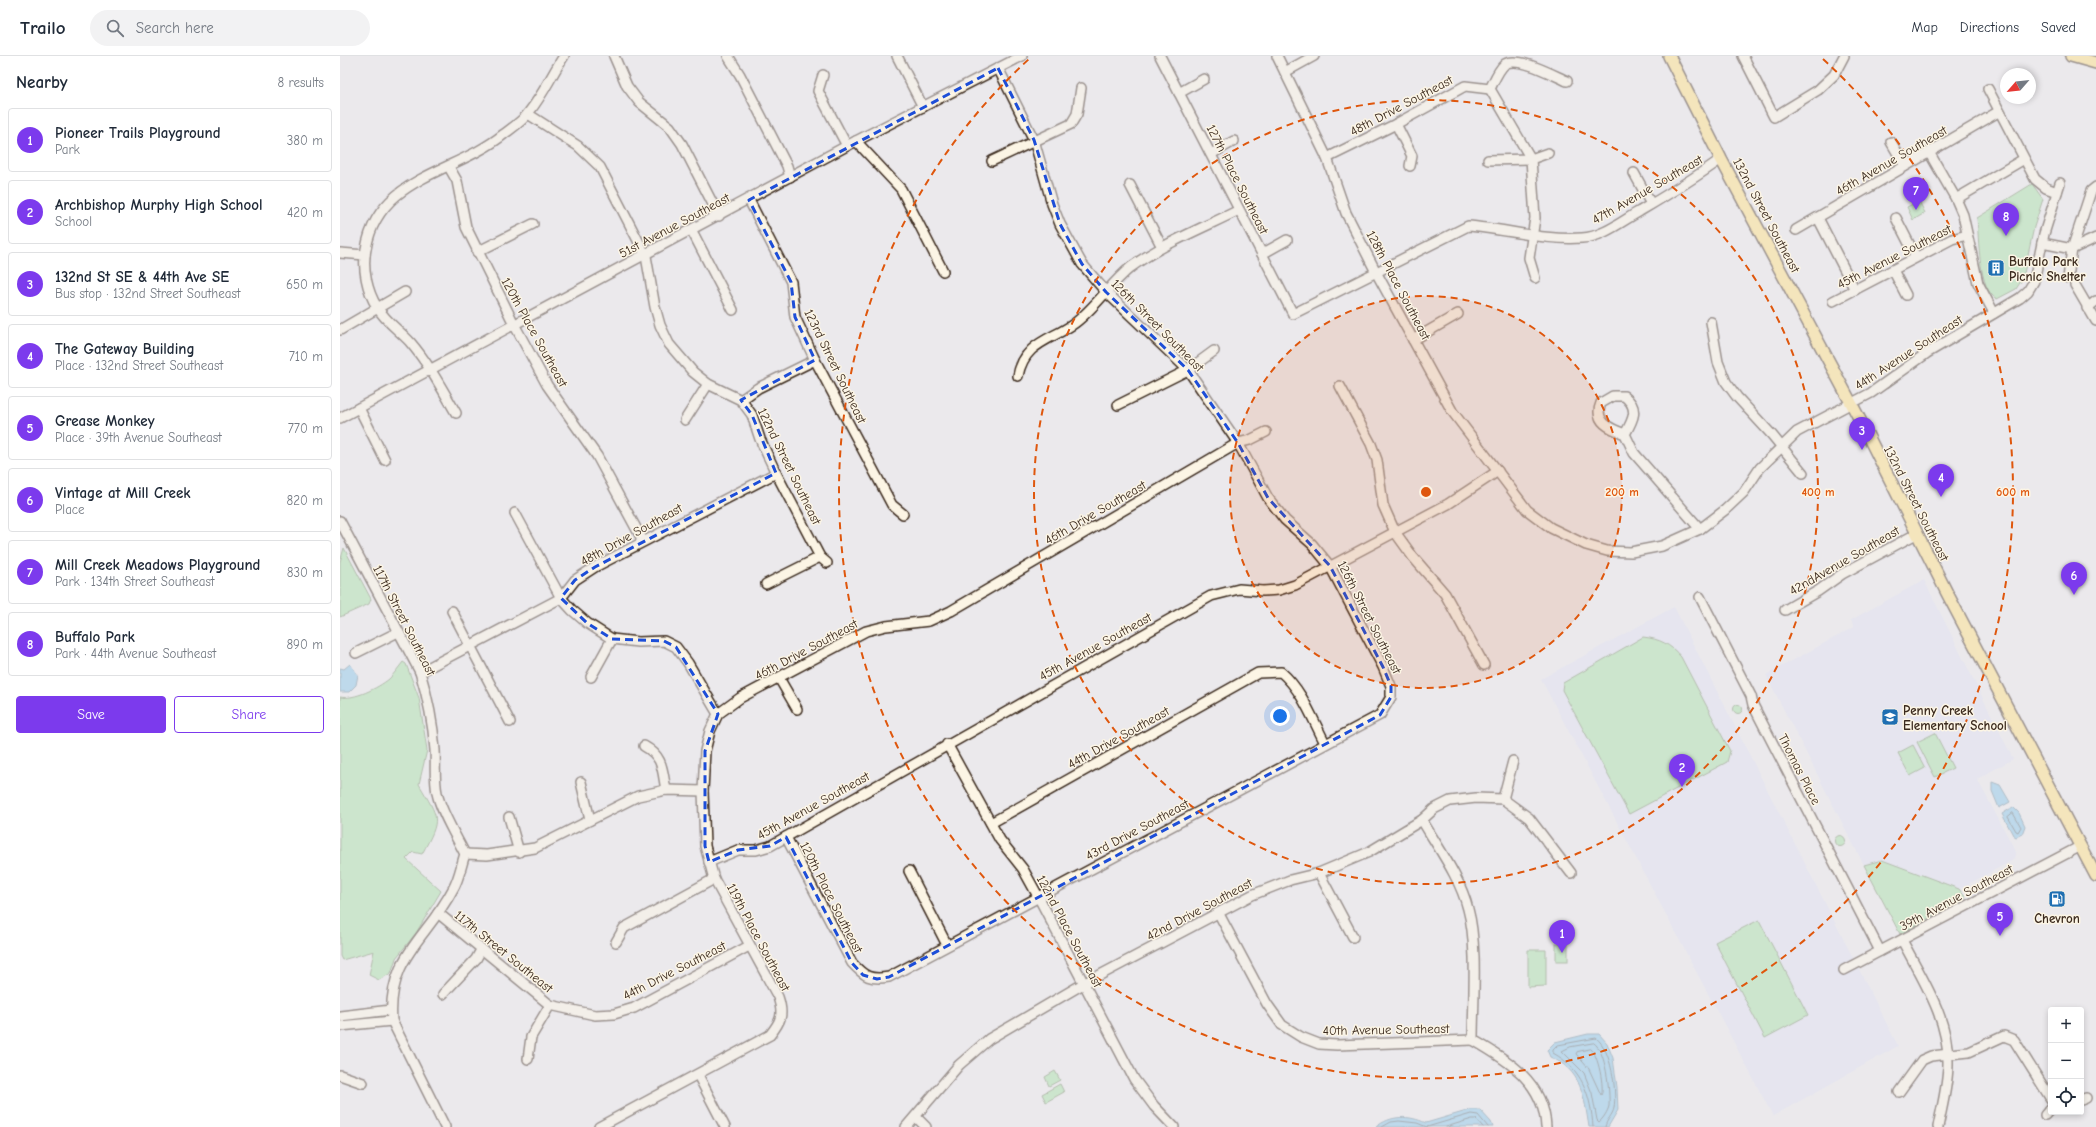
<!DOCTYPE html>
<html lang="en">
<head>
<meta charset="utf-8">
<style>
  :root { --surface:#fff; --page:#f2f2f3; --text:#1f2937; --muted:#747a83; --line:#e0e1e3; --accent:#7c3aed }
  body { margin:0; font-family:"Comic Neue",sans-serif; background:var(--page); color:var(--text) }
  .controls { position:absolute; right:12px; bottom:12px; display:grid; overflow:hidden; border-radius:4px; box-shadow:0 2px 6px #0003 }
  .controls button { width:36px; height:36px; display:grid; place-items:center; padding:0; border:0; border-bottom:1px solid var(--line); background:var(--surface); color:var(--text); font:20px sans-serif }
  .compass { position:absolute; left:1660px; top:12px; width:36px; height:36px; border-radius:50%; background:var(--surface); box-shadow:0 2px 6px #0003; rotate:242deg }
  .you { position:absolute; left:940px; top:660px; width:14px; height:14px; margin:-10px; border:3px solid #fff; border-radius:50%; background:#1a73e8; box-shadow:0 0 0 6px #1a73e833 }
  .badge { display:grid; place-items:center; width:26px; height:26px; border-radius:50%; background:var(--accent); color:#fff; font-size:13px; font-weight:700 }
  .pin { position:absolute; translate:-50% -33px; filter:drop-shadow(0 1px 2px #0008) }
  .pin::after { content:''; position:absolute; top:21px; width:14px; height:12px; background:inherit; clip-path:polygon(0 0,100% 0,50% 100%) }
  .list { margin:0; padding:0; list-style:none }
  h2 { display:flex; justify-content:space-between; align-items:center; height:52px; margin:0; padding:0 16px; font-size:17px }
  h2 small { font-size:13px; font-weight:400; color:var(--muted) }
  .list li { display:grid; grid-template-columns:26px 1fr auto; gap:12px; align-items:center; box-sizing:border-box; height:64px; margin:0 8px 8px; padding:0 8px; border:1px solid var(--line); border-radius:4px }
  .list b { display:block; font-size:15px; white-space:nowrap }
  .list p { margin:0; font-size:13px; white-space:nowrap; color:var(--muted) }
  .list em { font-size:13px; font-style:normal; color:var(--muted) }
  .actions { display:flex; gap:8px; padding:12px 16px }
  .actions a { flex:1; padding:9px 0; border:1px solid var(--accent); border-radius:4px; text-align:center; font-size:14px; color:var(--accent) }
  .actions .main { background:var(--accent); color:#fff }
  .icon { flex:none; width:22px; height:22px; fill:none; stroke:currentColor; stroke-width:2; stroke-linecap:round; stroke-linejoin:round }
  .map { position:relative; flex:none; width:1756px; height:1071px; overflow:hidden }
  header { display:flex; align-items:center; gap:24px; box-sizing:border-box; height:56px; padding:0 20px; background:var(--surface); border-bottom:1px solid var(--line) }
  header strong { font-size:19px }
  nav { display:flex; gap:22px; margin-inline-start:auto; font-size:14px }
  .search { width:280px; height:36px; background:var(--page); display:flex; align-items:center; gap:10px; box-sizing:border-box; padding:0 14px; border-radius:22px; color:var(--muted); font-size:15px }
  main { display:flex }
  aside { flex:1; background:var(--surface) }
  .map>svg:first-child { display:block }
  .built { fill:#dfe0f1 }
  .green { fill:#a7e1a6; stroke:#718662 }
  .water { fill:#87c5e8; stroke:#698797 }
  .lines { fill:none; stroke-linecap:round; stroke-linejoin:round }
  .shore { stroke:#59686f; stroke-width:1 }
  .minor-casing { stroke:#3b2a1e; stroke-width:12 }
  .major-casing { stroke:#3b2a1e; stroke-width:14 }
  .minor { stroke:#fcf5e5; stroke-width:9 }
  .major { stroke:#ffdf80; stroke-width:11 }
  .marked { fill:none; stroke:#1d4ed8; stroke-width:3; stroke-dasharray:8 5; stroke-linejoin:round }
  .ring { fill:none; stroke:#df570d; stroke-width:2; stroke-dasharray:7 5 }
  .labels { text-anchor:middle; stroke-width:3; stroke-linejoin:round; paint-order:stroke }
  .street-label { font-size:13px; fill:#3b2a1e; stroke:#fcf5e5 }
  .poi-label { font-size:13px; font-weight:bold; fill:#3b2a1e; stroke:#fcf5e5; text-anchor:start }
  .centre { fill:#df570d; stroke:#fcf5e5; stroke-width:2 }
  .ring-label { font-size:12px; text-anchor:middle; font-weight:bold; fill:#df570d; stroke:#fcf5e5; stroke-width:3; stroke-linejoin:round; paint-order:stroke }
</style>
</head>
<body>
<header>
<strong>Trailo</strong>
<div class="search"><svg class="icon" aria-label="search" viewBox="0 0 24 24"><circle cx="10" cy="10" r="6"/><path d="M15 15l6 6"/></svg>Search here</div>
<nav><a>Map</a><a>Directions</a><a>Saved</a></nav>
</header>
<main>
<aside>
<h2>Nearby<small>8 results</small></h2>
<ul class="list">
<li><span class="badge">1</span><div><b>Pioneer Trails Playground</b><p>Park</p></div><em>380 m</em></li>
<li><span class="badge">2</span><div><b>Archbishop Murphy High School</b><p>School</p></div><em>420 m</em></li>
<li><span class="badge">3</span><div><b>132nd St SE &amp; 44th Ave SE</b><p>Bus stop · 132nd Street Southeast</p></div><em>650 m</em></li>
<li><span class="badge">4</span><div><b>The Gateway Building</b><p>Place · 132nd Street Southeast</p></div><em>710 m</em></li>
<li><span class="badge">5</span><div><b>Grease Monkey</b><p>Place · 39th Avenue Southeast</p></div><em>770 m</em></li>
<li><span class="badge">6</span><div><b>Vintage at Mill Creek</b><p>Place</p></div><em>820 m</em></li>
<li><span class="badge">7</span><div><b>Mill Creek Meadows Playground</b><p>Park · 134th Street Southeast</p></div><em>830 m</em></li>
<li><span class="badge">8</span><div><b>Buffalo Park</b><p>Park · 44th Avenue Southeast</p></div><em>890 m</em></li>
</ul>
<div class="actions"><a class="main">Save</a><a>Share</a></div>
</aside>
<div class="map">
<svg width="1756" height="1071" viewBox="0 0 1756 1071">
  <rect width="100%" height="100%" fill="#ebe9ec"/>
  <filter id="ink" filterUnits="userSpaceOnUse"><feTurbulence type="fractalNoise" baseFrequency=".025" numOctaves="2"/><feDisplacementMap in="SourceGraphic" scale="8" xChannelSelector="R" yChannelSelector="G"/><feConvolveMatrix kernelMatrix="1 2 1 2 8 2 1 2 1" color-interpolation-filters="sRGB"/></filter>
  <g filter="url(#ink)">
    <g class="built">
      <path d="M1584,524L1673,703L1637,723L1676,796L1673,804L1619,833L1542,804L1524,809L1426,619L1514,571L1511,564Z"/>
      <path d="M1334,551L1558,990L1433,1060L1201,623Z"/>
    </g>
    <g class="green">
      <path d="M1692,128L1703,143L1694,171L1683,222L1676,233L1657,243C1638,234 1639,182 1637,162Z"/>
      <path d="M1579,145L1585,157L1573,164L1567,151Z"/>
      <path d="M4,492L31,543L29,548L0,561V506Z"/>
      <path d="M1303,581C1320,583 1330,588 1341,601L1390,695L1387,706L1289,758L1222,634L1223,627Z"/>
      <path d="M63,606L66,608L79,642L87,694L79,728C99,763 102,761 82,798L73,796L66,803L101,835L76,877L56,902L51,917L39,924L29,919L34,895L2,904L0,900V641C14,644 38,632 49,623C54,618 59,611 63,606Z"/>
      <circle cx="1398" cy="653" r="4.5"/>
      <path d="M1595,677L1613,712L1595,721L1577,686Z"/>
      <path d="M1573,689L1585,712L1570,720L1558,697Z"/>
      <circle cx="1500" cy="785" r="5.5"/>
      <path d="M1542,804L1619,833L1626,842L1560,878L1524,809Z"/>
      <path d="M1419,864L1468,959L1425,982L1375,886Z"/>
      <rect x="1216" y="888" width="12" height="17"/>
      <path d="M1188,894H1206V930L1188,931Z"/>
      <path d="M715,1015L720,1024L709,1030L705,1021Z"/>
      <path d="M720,1028L724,1036L706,1046L702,1038Z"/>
    </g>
    <g class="water">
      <path d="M10,608L18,619L16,629L9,636H0V612L4,613Z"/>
      <path d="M1652,726L1660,729L1670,746L1659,752L1652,735Z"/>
      <path d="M1673,751L1679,757L1685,770L1682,778L1676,781L1673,779L1662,758Z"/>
      <path d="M1248,978H1259L1267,987L1273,1002L1277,1031L1278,1054L1268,1071H1249C1244,1041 1242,1014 1210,1001L1207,994L1215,986Z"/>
      <path d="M1130,1054H1140L1151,1066L1153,1071H1036C1051,1059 1069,1059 1086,1067Z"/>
    </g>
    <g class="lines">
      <g class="shore">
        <path d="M1673,757L1681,771L1678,776L1676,775L1668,761Z"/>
        <path d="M1254,987C1266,995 1270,1035 1269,1050C1268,1055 1263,1063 1259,1066L1257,1064L1252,1037L1244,1017L1222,995L1230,991Z"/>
        <path d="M1251,993C1258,998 1265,1033 1261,1039L1249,1013L1236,998L1237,996Z"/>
        <path d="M1042,1071L1051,1066L1059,1065L1077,1067L1087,1071L1131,1058L1138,1059L1148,1071"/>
        <path d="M1106,1071L1132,1063H1136L1143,1071"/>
        <path d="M1253,1071C1251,1039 1242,1013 1213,997V994L1218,989L1256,982C1271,993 1277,1034 1274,1052C1273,1059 1266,1064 1265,1071"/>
      </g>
      <g class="minor-casing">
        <g id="minor">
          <path d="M274,0L287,30L299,46L330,71L342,88L379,160"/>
          <path d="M388,0L400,19L447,110L450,121"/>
          <path d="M557,0L583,51"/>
          <path d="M820,0L953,258L1128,170C1166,173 1205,185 1242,182C1263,181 1282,165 1300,155C1327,139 1355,122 1381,103"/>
          <path d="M937,0L987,102L1006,157L1036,216L1112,355L1187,454L1211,472L1246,489L1267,495L1291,496L1322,490L1360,473L1385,454L1404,436L1420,412L1457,376L1531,337L1587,297L1680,242L1688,235L1694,225L1704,178L1720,127"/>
          <path d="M1403,0L1434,61L1478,34L1494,19L1504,0"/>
          <path d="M945,16L974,0"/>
          <path d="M483,19L478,35L507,90"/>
          <path d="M1150,33L1191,103L1195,162L1189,202L1195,222"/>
          <path d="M1648,33L1695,123L1706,132L1717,136"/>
          <path d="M839,37L864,23"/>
          <path d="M188,58L238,90L260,111L306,200L315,251L320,269L329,288L353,316L368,328L401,344L412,359L420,383L436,417L480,501"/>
          <path d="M1056,68L1072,100L1070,110"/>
          <path d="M516,85L561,133L603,215"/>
          <path d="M1551,86L1565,110"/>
          <path d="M1589,96L1616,143L1623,159L1638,227L1654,257"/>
          <path d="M871,98L894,85"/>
          <path d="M987,102L1056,68L1125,30L1150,33C1154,25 1158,14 1165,8C1179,0 1213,19 1227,25"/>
          <path d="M1148,104L1191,103L1208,97"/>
          <path d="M652,105L731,68L737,58L741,32"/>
          <path d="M109,111L117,125L126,171L174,268L207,329L257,400L303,485"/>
          <path d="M1294,117L1311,148"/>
          <path d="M790,129L822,191"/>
          <path d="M1616,143L1684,103"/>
          <path d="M409,144L451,226L455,261L475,304L552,449L563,458"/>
          <path d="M1478,162L1515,234"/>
          <path d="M1556,162L1576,201"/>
          <path d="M1456,174L1658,56"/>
          <path d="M352,175L393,254"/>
          <path d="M1702,187L1732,193L1756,182"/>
          <path d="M137,196L193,168"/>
          <path d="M0,197L25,199"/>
          <path d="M922,198L947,184"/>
          <path d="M1553,214L1566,239"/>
          <path d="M1728,222L1732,193L1751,135L1756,131"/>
          <path d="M1735,229L1756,265"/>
          <path d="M1493,245L1612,183L1627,179"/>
          <path d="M1747,252L1756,245"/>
          <path d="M1371,266L1378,306L1386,326L1397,341L1432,379L1463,417"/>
          <path d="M0,274L65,236"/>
          <path d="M1073,284L1118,258"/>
          <path d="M678,320C684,286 712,284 735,267C756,251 771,227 791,211C824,187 863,172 899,154"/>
          <path d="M1000,330L1031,388L1037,404L1043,449L1055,476L1073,501L1105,538L1144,609"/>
          <path d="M401,344L418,332L475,304"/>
          <path d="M778,349L848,314L874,295"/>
          <path d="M19,352L45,404"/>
          <path d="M116,357C102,333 89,308 70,286C60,275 45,265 37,251C27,235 22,212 26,193C38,120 115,118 164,78C172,72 183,65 189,56C203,39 212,18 224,0"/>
          <path d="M0,362L516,85L682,0"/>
          <path d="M345,364L368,328"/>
          <path d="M1285,378C1271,373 1253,366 1261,347L1273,340H1284C1300,352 1293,364 1285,378L1294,397L1360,473"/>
          <path d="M175,457L221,542L232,554L247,567L272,583L298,586L324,585L336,591L348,607L378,658"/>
          <path d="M0,465L80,616C88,642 93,667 95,694C96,709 94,722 97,737C101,756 116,780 125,798C121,810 119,823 113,833C87,883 47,901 52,965L105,1071"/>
          <path d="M426,528L480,501L487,507"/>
          <path d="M1360,541L1411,640L1413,649L1540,895"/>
          <path d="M1445,554L1478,535L1502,518L1576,478"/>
          <path d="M112,555L170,666"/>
          <path d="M16,597L58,576"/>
          <path d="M80,616L221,542L235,524L255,511L436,417"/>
          <path d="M251,621L272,583"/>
          <path d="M439,622L457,653"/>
          <path d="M607,688L660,784L683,813L699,842L794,1023L814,1050L834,1071"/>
          <path d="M304,690C324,701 322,714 326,734"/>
          <path d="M241,726L250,764"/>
          <path d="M1163,743L1189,762L1231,817"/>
          <path d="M169,761L179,796"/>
          <path d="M1082,764C1098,792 1120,821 1128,853C1138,889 1133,946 1133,984C1168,1004 1204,1026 1206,1071"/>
          <path d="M651,767L918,617L941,616C962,634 972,662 985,687"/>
          <path d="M446,781L512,907C525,921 530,924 549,921L1040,659L1051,641V630L1043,611L990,510L972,488L945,464L928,442L898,387L848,314L766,236L742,208L720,168L712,148L694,84L658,12"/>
          <path d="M125,798L147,799L195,792L298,740L326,734L363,735"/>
          <path d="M369,806L398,794H416L430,790L871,540L899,533L923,535L939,534L955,529L1108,448L1158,415"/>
          <path d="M569,815L607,889"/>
          <path d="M979,817L1013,881"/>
          <path d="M98,857L210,949L255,959L274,958L294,952L409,890"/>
          <path d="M879,858L927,948L942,969L961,981L979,988L997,989L1133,984"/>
          <path d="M1562,884C1582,923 1609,962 1608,1008C1608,1029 1602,1050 1598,1071"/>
          <path d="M276,886L284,872L374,823"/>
          <path d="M1504,914L1741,790"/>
          <path d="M103,938L136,903L141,894"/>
          <path d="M0,960L51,954"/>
          <path d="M0,970L52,965"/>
          <path d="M188,1003L191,981L210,949"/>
          <path d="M0,1019L23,1027"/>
          <path d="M358,1019L385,1071"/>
          <path d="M1559,1036L1582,1004L1591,1000L1629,996L1664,980L1674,984L1711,1043"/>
          <path d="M1741,1044L1746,1042"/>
          <path d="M1705,1059L1711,1052"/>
          <path d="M576,1061L586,1071"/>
          <path d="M259,1071L430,979C441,965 444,959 438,941L374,823L365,790L363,735L365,695L370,675L378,658L400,642L526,575L546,570L589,565L611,555L898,387L910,384L926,376"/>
          <path d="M566,1071L619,1009L649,983L743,928L912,839L950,824L979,817L1029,796L1082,764L1094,753L1110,745L1136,742L1163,743L1173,705"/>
        </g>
      </g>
      <g class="major-casing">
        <g id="major">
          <path d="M1329,0L1381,103L1518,360L1607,537L1756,820"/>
          <path d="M1731,0L1756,7"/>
        </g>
      </g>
      <use href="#minor" class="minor"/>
      <use href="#major" class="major"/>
    </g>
  </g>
  <path d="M0 0H1756V1071H0ZM658,12L694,84L720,168L742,208L766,236L848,314L898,387L928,442L990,510L1043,611L1051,630V641L1040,659L549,921L537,923L523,919L512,907L446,781L430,790L398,794L369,806L365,790V695L378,658L336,591L324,585L272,583L247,567L221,542L235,524L255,511L436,417L412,359L401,344L475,304L455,261L451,226L409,144Z" fill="#ebe9ec" fill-opacity=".55" fill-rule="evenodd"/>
  <path class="marked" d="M658,12L694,84L720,168L742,208L766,236L848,314L898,387L928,442L990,510L1043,611L1051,630V641L1040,659L549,921L537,923L523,919L512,907L446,781L430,790L398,794L369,806L365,790V695L378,658L336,591L324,585L272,583L247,567L221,542L235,524L255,511L436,417L412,359L401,344L475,304L455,261L451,226L409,144Z"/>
  <circle cx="1086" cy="436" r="196" fill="#df570d" fill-opacity=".12"/>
  <g class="ring">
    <circle cx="1086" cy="436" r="196"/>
    <circle cx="1086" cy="436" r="392"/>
    <path d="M1483 3A587 587 0 1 1 689 3"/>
  </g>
  <defs>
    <g id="building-square" transform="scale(0.9)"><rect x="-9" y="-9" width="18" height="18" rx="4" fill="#1f6fb2" stroke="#fcf5e5"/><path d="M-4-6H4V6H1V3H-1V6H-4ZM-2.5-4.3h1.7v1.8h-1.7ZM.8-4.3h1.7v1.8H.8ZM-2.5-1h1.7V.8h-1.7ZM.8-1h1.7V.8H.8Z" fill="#fff"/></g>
    <g id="school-square" transform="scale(0.9)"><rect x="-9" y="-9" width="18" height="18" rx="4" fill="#1f6fb2" stroke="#fcf5e5"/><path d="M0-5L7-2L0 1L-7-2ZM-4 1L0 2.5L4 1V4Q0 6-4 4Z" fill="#fff"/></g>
    <g id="fuel-square" transform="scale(0.9)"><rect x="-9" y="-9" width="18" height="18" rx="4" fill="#1f6fb2" stroke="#fcf5e5"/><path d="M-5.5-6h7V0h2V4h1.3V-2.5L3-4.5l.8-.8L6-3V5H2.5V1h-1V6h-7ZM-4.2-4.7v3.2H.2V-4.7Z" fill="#fff"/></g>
  </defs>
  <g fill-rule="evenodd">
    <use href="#building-square" x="1656" y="212"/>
    <use href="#school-square" x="1550" y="661"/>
    <use href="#fuel-square" x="1717" y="843"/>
  </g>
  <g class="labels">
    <g class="street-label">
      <text transform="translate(1061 49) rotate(-28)" y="5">48th Drive Southeast</text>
      <text transform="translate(1551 104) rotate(-30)" y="5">46th Avenue Southeast</text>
      <text transform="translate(898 123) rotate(63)" y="5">127th Place Southeast</text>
      <text transform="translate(1307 133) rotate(-30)" y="5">47th Avenue Southeast</text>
      <text transform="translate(1427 159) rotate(62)" y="5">132nd Street Southeast</text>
      <text transform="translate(334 169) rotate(-28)" y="5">51st Avenue Southeast</text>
      <text transform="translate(1554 200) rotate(-27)" y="5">45th Avenue Southeast</text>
      <text transform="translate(1059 229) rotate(62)" y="5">128th Place Southeast</text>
      <text transform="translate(818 269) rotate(45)" y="5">126th Street Southeast</text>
      <text transform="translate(195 276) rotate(61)" y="5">120th Place Southeast</text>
      <text transform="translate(1568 296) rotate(-33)" y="5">44th Avenue Southeast</text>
      <text transform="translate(496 310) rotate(64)" y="5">123rd Street Southeast</text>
      <text transform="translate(450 410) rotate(64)" y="5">122nd Street Southeast</text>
      <text transform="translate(1577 447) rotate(63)" y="5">132nd Street Southeast</text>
      <text transform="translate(755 456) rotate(-30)" y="5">46th Drive Southeast</text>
      <text transform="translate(291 478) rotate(-29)" y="5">48th Drive Southeast</text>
      <text transform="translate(1504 504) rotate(-30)" y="5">42ndAvenue Southeast</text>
      <text transform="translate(1030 561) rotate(63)" y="5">126th Street Southeast</text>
      <text transform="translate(65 564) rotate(63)" y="5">117th Street Southeast</text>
      <text transform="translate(755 590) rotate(-29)" y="5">45th Avenue Southeast</text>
      <text transform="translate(466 593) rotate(-28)" y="5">46th Drive Southeast</text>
      <text transform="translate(778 681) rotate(-29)" y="5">44th Drive Southeast</text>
      <text transform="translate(1460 713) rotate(63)" y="5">Thomas Place</text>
      <text transform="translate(473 749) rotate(-29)" y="5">45th Avenue Southeast</text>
      <text transform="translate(797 773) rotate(-28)" y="5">43rd Drive Southeast</text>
      <text transform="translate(492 841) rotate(63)" y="5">120th Place Southeast</text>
      <text transform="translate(1616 841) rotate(-28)" y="5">39th Avenue Southeast</text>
      <text transform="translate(859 853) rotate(-28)" y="5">42nd Drive Southeast</text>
      <text transform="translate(730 875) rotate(62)" y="5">122nd Place Southeast</text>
      <text transform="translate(419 881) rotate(62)" y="5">119th Place Southeast</text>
      <text transform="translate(164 895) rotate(39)" y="5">117th Street Southeast</text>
      <text transform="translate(334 914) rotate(-27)" y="5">44th Drive Southeast</text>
      <text transform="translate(1046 973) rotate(-1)" y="5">40th Avenue Southeast</text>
    </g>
    <g class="poi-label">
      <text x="1669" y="210">Buffalo Park<tspan x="1669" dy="15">Picnic Shelter</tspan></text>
      <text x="1563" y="659">Penny Creek<tspan x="1563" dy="15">Elementary School</tspan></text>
      <text x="1717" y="867" text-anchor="middle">Chevron</text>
    </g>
  </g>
  <circle cx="1086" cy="436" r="6" class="centre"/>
  <g class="ring-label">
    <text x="1282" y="440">200 m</text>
    <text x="1478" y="440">400 m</text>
    <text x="1673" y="440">600 m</text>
  </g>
</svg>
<div class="controls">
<button>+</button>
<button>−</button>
<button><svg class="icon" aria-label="locate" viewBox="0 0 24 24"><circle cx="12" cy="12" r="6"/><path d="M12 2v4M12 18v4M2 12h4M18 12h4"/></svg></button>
</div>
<svg class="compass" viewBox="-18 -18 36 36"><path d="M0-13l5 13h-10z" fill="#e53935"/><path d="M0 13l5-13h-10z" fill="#747a83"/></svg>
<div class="you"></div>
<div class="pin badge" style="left:1222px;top:897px">1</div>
<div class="pin badge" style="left:1342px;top:731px">2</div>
<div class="pin badge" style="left:1522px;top:394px">3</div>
<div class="pin badge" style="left:1601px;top:441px">4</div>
<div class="pin badge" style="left:1660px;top:880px">5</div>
<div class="pin badge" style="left:1734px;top:539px">6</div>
<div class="pin badge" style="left:1576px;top:154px">7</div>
<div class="pin badge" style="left:1666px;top:180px">8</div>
</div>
</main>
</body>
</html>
